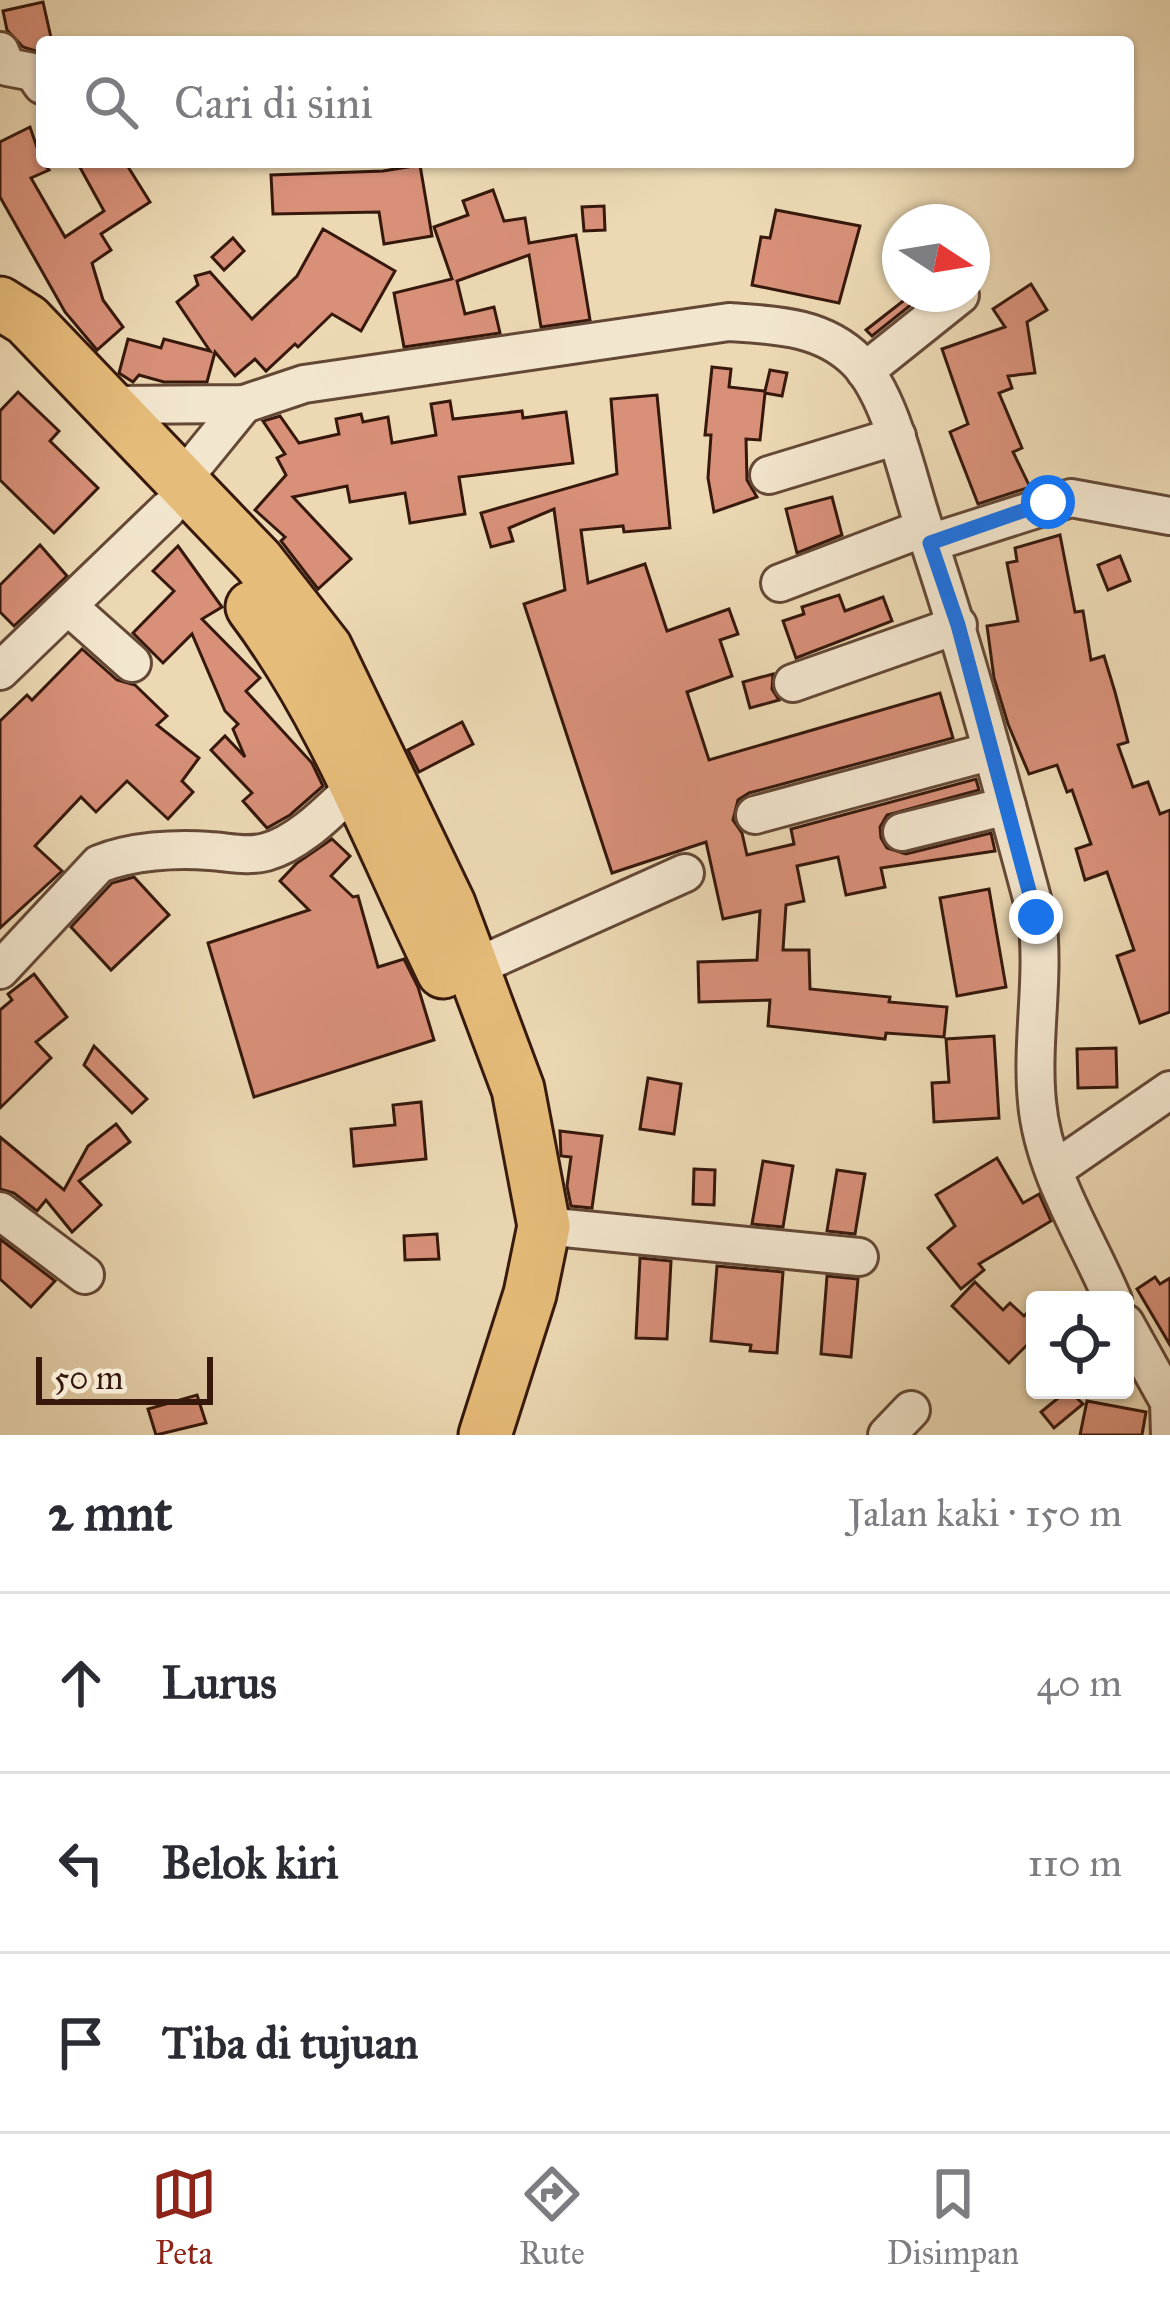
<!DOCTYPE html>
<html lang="id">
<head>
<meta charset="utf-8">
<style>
  :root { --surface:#fff; --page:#f2f2f3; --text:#2b2b33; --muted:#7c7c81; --line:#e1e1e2; --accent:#8f2418 }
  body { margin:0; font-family:"IM FELL Great Primer",serif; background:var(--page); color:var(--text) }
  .controls { position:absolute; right:36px; bottom:36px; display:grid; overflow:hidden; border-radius:12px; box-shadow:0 3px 9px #0004 }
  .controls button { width:108px; height:108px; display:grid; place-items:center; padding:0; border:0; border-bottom:3px solid var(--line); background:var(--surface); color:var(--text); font:60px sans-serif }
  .compass { position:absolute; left:882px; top:204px; width:108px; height:108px; border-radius:50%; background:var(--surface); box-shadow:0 3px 9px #0004; rotate:102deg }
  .scale { position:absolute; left:36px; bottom:30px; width:177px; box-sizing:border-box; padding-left:12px; border:6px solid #36180c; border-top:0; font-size:33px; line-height:42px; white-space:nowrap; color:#36180c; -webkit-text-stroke:9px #f3e6ce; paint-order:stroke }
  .stop { position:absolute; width:36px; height:36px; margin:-27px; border:9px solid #1a73e8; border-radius:50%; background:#fff }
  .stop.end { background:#1a73e8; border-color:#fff; box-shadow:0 3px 12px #0008 }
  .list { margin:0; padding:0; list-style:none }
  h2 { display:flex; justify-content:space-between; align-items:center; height:156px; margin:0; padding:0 48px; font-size:51px }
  h2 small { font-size:39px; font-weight:400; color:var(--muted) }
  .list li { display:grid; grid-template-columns:78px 1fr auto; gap:36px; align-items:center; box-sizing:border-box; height:180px; padding:0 48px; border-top:3px solid var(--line) }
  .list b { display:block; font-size:45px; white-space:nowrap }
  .list em { font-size:39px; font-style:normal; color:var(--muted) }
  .icon { flex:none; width:66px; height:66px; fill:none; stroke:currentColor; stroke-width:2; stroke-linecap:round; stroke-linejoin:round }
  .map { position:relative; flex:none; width:1170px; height:1435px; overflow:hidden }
  .search { position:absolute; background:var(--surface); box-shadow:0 3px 9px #0004; left:36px; right:36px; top:36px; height:132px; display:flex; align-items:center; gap:30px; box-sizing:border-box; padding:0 42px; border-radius:12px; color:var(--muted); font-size:45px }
  .sheet { height:696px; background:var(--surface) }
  nav { display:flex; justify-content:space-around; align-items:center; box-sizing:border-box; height:168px; border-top:3px solid var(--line); background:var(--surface); font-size:33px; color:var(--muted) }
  nav a { display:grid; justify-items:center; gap:6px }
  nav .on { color:var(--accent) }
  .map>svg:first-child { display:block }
  .building { fill:#d89079; stroke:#36180c; stroke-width:3 }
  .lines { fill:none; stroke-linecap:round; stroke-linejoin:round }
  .minor-casing { stroke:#644836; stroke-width:42 }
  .highway-casing { stroke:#36180c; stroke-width:57 }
  .minor { stroke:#f3e6ce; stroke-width:36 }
  .highway { stroke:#e6bc7a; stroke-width:51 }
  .route { stroke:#1a73e8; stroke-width:15 }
</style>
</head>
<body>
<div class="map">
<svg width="1170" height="1435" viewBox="0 0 1170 1435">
  <rect width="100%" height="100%" fill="#ecd9b4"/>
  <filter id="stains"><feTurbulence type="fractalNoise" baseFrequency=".00167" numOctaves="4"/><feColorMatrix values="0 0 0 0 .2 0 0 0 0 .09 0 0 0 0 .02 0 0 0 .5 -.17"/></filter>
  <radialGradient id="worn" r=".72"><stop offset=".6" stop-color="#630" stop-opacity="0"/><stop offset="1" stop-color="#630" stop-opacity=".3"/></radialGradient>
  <g class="building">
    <path d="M43,2L52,42H42V53L23,47L7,30L3,11Z"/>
    <path d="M30,127L42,162L49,170L31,178L65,237L104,211L77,162H125L150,202L101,234L111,250L92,263L103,300L123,327L97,350L65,312L0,197V142Z"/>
    <path d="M420,165L432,236L384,244L379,212L273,214L271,175L383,171Z"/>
    <path d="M493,190L504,221L525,218L529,243L576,235L590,320L541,327L529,255L457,281L465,314L494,307L500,333L404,347L394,293L452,279L434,227L468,215L463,201Z"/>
    <path d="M604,206L605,230L584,231L582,207Z"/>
    <path d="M776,210L860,226L839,303L752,285L761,237L770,238Z"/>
    <path d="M323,229L395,271L361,331L332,314L298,347L295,344L266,371L255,359L235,376L215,352L207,382H164L139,375L133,382L119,373L128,339L161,348L164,339L210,351L177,302L198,285L195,276L210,272L252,319L297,276Z"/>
    <path d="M233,238L244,251L224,270L212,257Z"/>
    <path d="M1031,284L1047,310L1027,322L1035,373L1008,376L1012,388L999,393L1022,448L1013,452L1030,487L978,504L950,432L968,424L942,349L1005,327L993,309Z"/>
    <path d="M912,294L917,300L872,336L866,330Z"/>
    <path d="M712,367L731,369L729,387L765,391L770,370L787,373L782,396L765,393L760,440L746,439L747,480L757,497L714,512L708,478L711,435H705Z"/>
    <path d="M18,392L59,431L50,441L98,488L54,533L0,480V411Z"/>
    <path d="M657,395L670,528L624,532L623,526L581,530L588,583L645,564L667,631L729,609L738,634L720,640L732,676L687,692L709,760L940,693L953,738L749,793L738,800L733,820L742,833L747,855L794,844L791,829L976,779L979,790L887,815L880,827L881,838L887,848L906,854L991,833L995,851L881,868L885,887L846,895L838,857L797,866L804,901L786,905L783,950H809L810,989L890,997L889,1002L947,1007L944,1037L886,1033L885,1039L768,1026L770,1000L699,1002L698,962L757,960L760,911L723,919L706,842L612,873L524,604L565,590L554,509L509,528L513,541L491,547L481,513L617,474L611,399Z"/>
    <path d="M450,401L453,419L522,411L523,418L566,412L573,463L459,477L465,514L410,523L405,493L350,502L347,486L293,497L351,559L318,589L281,541L285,537L255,510L286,475L277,458L285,454L263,421L280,416L299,443L339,434L336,419L361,414L363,422L388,417L392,443L436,435L431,404Z"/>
    <path d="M832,497L842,535L797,553L786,509Z"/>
    <path d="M1060,535L1075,612L1083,611L1091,660L1104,656L1115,692L1128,742L1118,745L1133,787L1148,782L1160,814L1170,810V1012L1140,1023L1117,956L1134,950L1107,872L1085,880L1076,849L1091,844L1072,790L1067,792L1057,765L1029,774L1008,724L994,678L987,626L1018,621L1007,563L1017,561L1015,548Z"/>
    <path d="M40,545L67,576L14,626L0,612V585Z"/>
    <path d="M178,546L222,607L202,619L260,678L246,691L312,763L323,786L290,815L267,828L243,801L252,793L211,750L225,736L245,757L233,729L238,724L225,711L192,634L163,663L133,633L174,591L153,571Z"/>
    <path d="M1120,556L1130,581L1108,590L1098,565Z"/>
    <path d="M839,595L845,611L883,597L892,621L796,658L783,621L804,614L802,607Z"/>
    <path d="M82,649L117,680L135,685L167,716L157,725L199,758L182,781L193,792L168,819L127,781L96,812L81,797L35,846L62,871L0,928V721L27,695L32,700Z"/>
    <path d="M773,674L772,689L779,700L750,708L743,682Z"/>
    <path d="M462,722L473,744L419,772L408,750Z"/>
    <path d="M332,839L350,856L331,876L353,897L358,896L378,967L404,959L418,987L434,1040L254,1097L208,943L309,910L280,881L297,863Z"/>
    <path d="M134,877L169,915L111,970L71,927L112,883Z"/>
    <path d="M989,889L1006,987L957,996L940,898Z"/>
    <path d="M34,974L67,1017L36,1042L51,1058L0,1108V1010L12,1000L8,994Z"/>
    <path d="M994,1036L999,1118L934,1122L932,1083L949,1082L946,1039Z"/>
    <path d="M94,1046L147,1099L132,1113L84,1065Z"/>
    <path d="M1116,1048L1117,1087L1078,1088L1077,1049Z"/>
    <path d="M648,1078L681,1084L674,1134L640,1129Z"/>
    <path d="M421,1102L426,1159L354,1166L351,1129L395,1125L393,1105Z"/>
    <path d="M116,1124L130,1142L79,1181L101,1205L72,1232L46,1200L37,1211L14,1193L0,1189V1137L64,1190L88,1146Z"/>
    <path d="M560,1131L602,1136L592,1208L571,1206L567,1186L571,1157L561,1156Z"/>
    <path d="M997,1158L1023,1203L1039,1194L1051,1221L979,1264L984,1270L961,1289L928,1248L955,1226L936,1195Z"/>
    <path d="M763,1161L793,1166L783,1227L752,1224Z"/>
    <path d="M694,1169L715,1170L714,1205L693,1204Z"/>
    <path d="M837,1170L865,1174L855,1234L827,1231Z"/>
    <path d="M437,1234L439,1259L405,1260L404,1236Z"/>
    <path d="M0,1239L55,1281L31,1307L0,1279Z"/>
    <path d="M640,1258L671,1261L667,1339L636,1338Z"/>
    <path d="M717,1266L783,1272L777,1353L750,1351L751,1345L711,1341Z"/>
    <path d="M827,1276L858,1279L851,1357L821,1354Z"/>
    <path d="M1155,1277L1160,1284L1170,1278V1345L1137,1289Z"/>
    <path d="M975,1282L1003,1310L1010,1303L1024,1316L1035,1305V1337L1009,1363L952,1306Z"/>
    <path d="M1068,1390L1083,1404L1054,1428L1041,1412Z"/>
    <path d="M197,1395L206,1423L156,1435L148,1409Z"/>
    <path d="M1087,1401L1146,1412L1142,1435H1080Z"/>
  </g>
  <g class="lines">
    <g class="minor-casing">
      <g id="minor">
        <path d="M0,51L7,67L33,72L42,85"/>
        <path d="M865,371L960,295"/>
        <path d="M108,405L244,404L304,384L729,322C775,325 822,326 857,361C893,398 908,482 925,530C968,658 1002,787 1037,917C1045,978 1031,1041 1037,1102C1043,1172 1086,1236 1113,1300"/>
        <path d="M769,475L897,436"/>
        <path d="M184,487L195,464L244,404"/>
        <path d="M930,543L1071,498L1170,516"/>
        <path d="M780,583L924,528"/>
        <path d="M68,606L132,663"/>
        <path d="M0,671L167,510"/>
        <path d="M793,683L958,625"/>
        <path d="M755,815L992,751"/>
        <path d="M902,832L1007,806"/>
        <path d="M473,968L685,873"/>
        <path d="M0,970L99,864C132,851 175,848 210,851C229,852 247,857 266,852C300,843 331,809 356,786"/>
        <path d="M1054,1170L1170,1090"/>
        <path d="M0,1211L85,1275"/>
        <path d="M544,1226L859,1257"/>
        <path d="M1125,1323L1169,1402L1170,1435"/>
        <path d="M887,1435L911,1410"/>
      </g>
    </g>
    <g class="highway-casing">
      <g id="highway">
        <path d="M0,303L27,320L258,561L326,648L449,904L518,1089L544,1226L530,1294L485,1435"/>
        <path d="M252,607C334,716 383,849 443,972"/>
      </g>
    </g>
    <use href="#minor" class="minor"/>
    <use href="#highway" class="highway"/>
  </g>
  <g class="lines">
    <path class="route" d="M1036,917L958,625L930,543L1048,502"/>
  </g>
  <rect width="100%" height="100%" filter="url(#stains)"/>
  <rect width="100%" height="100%" fill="url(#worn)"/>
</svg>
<div class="controls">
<button><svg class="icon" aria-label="locate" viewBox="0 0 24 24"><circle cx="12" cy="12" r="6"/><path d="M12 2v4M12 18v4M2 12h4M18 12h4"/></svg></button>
</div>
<svg class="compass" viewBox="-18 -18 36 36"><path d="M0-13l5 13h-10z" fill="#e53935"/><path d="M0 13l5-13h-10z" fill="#7c7c81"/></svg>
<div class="scale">50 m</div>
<div class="stop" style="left:1048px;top:502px"></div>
<div class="stop end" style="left:1036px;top:917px"></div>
<div class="search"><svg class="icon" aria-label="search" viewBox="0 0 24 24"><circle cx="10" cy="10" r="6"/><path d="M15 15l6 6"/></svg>Cari di sini</div>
</div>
<section class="sheet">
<h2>2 mnt<small>Jalan kaki · 150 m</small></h2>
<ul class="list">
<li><svg class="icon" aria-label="ahead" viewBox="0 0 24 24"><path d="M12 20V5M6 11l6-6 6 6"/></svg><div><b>Lurus</b></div><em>40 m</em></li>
<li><svg class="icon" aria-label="left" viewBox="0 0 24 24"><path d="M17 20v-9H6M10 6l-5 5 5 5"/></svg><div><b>Belok kiri</b></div><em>110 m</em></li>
<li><svg class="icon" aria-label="arrive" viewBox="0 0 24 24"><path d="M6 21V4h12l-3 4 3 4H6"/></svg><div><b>Tiba di tujuan</b></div></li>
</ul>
</section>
<nav>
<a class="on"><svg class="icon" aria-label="map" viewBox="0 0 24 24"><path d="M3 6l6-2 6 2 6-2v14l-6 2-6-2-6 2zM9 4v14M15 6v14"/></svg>Peta</a>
<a><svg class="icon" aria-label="directions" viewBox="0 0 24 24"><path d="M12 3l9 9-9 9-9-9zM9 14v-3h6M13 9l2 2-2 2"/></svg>Rute</a>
<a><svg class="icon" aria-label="saved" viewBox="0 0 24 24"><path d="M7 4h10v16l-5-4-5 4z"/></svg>Disimpan</a>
</nav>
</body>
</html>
